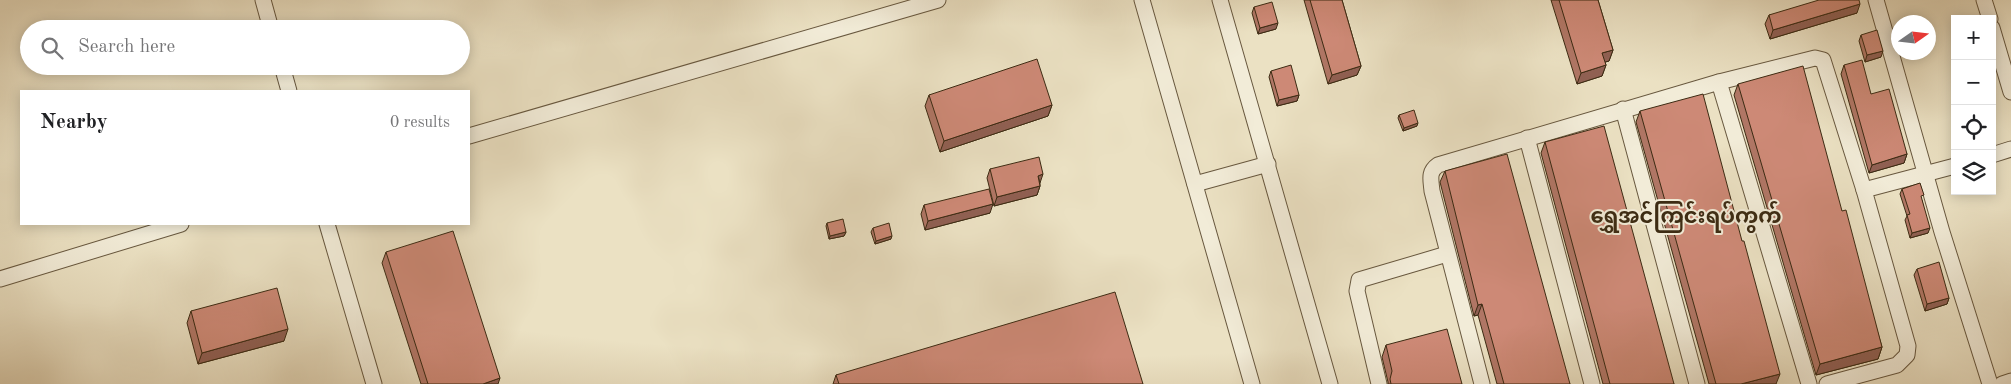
<!DOCTYPE html>
<html lang="en">
<head>
<meta charset="utf-8">
<style>
  :root { --surface:#fff; --page:#f6f6f6; --text:#202124; --muted:#757577; --line:#e0e0e0 }
  body { margin:0; font-family:"Old Standard TT","Noto Sans Myanmar",serif; background:var(--page); color:var(--text) }
  .controls { position:absolute; right:15px; top:15px; display:grid; overflow:hidden; border-radius:0px; box-shadow:0 2px 12px #0003 }
  .controls button { width:45px; height:45px; display:grid; place-items:center; padding:0; border:0; border-bottom:1px solid var(--line); background:var(--surface); color:var(--text); font:25px sans-serif }
  .compass { position:absolute; left:1891px; top:15px; width:45px; height:45px; border-radius:50%; background:var(--surface); box-shadow:0 2px 12px #0003; rotate:76deg }
  .list { margin:0; padding:0; list-style:none }
  h2 { display:flex; justify-content:space-between; align-items:center; height:65px; margin:0; padding:0 20px; font-size:21px }
  h2 small { font-size:16px; font-weight:400; color:var(--muted) }
  .icon { flex:none; width:28px; height:28px; fill:none; stroke:currentColor; stroke-width:2; stroke-linecap:round; stroke-linejoin:round }
  .map { position:relative; flex:none; width:2011px; height:384px; overflow:hidden }
  .search { position:absolute; background:var(--surface); box-shadow:0 2px 12px #0003; left:20px; top:20px; width:450px; height:55px; display:flex; align-items:center; gap:12px; box-sizing:border-box; padding:0 18px; border-radius:28px; color:var(--muted); font-size:19px }
  .panel { position:absolute; background:var(--surface); box-shadow:0 2px 12px #0003; left:20px; top:90px; width:450px; height:135px; border-radius:0px }
  .map>svg:first-child { display:block }
  .lines { fill:none; stroke-linecap:round; stroke-linejoin:round }
  .minor-casing { stroke:#68583f; stroke-width:17 }
  .minor { stroke:#f2ecd8; stroke-width:15 }
  .wall { fill:#b07665; stroke:#3c2b13 }
  .shaded-wall { fill:#906053; stroke:#3c2b13 }
  .building { fill:#cd8976; stroke:#3c2b13 }
  .labels { text-anchor:middle; stroke-width:4; stroke-linejoin:round; paint-order:stroke }
  .quarter-label { font-size:21px; font-weight:bold; fill:#3c2b13; stroke:#f2ecd8 }
</style>
</head>
<body>
<div class="map">
<svg width="2011" height="384" viewBox="0 0 2011 384">
  <rect width="100%" height="100%" fill="#ebe1c3"/>
  <filter id="stains"><feTurbulence type="fractalNoise" baseFrequency=".004" numOctaves="4"/><feColorMatrix values="0 0 0 0 .2 0 0 0 0 .09 0 0 0 0 .02 0 0 0 .5 -.17"/></filter>
  <radialGradient id="worn" r=".72"><stop offset=".6" stop-color="#630" stop-opacity="0"/><stop offset="1" stop-color="#630" stop-opacity=".3"/></radialGradient>
  <g class="lines">
    <g class="minor-casing">
      <g id="minor">
        <path d="M263,0L271,29"/>
        <path d="M1142,0L1252,384"/>
        <path d="M1220,0L1330,384"/>
        <path d="M1876,0L1942,232L1990,384"/>
        <path d="M1984,0L1990,19"/>
        <path d="M1992,28L2011,92"/>
        <path d="M282,66L289,91"/>
        <path d="M1623,109L1697,384"/>
        <path d="M469,136L938,0"/>
        <path d="M1527,138L1592,384"/>
        <path d="M1992,155L2011,149"/>
        <path d="M1195,184L1268,164"/>
        <path d="M327,224L374,384"/>
        <path d="M0,279L181,224"/>
        <path d="M1379,384L1357,291L1359,280L1447,254"/>
        <path d="M1482,384L1432,191C1431,180 1428,172 1438,165L1719,82"/>
        <path d="M1809,384L1719,82L1815,58L1823,60L1864,190"/>
        <path d="M1827,384L1897,365L1907,355L1908,346L1864,190L1955,166"/>
        <path d="M2002,384L2011,381"/>
      </g>
    </g>
    <use href="#minor" class="minor"/>
  </g>
  <g class="wall">
    <path d="M1304,0H1342L1361,66L1357,75L1328,84Z"/>
    <path d="M1551,0H1598L1613,50L1609,61L1605,62L1606,65L1602,76L1577,84Z"/>
    <path d="M1254,7L1276,29L1258,34L1252,13Z"/>
    <path d="M1857,13L1770,39L1765,24L1769,15Z"/>
    <path d="M1861,35L1881,57L1865,62L1859,41Z"/>
    <path d="M1844,65L1871,94L1907,154L1904,163L1869,173L1841,74Z"/>
    <path d="M1271,71L1299,95L1297,101L1277,106L1269,77Z"/>
    <path d="M1738,84L1842,211L1882,347L1878,359L1816,375L1734,95Z"/>
    <path d="M929,95L1052,105L1048,116L940,152L925,106Z"/>
    <path d="M1640,111L1742,241L1776,384H1709L1636,122Z"/>
    <path d="M1399,115L1417,126L1403,131L1398,118Z"/>
    <path d="M1545,142L1674,384H1603L1541,153Z"/>
    <path d="M990,169L1040,183V186L1037,195L994,206L987,178Z"/>
    <path d="M1445,171L1570,384H1497L1478,315L1474,316L1440,182Z"/>
    <path d="M1902,189L1922,200L1928,233L1910,238L1905,220L1907,216L1900,194Z"/>
    <path d="M924,205L990,213L925,230L921,214Z"/>
    <path d="M827,223L846,232L844,236L829,239L826,226Z"/>
    <path d="M873,228L891,239L875,244L871,232Z"/>
    <path d="M386,252L498,384H421L382,263Z"/>
    <path d="M1917,269L1949,298L1947,304L1925,311L1914,275Z"/>
    <path d="M191,311L284,341L198,364L187,323Z"/>
    <path d="M1386,345L1462,384H1388V382L1382,357Z"/>
    <path d="M836,375L1143,384H833Z"/>
  </g>
  <g class="shaded-wall">
    <path d="M1860,4L1857,13L1770,39L1773,30Z"/>
    <path d="M1278,23L1276,29L1258,34L1260,28Z"/>
    <path d="M1613,50L1609,61L1598,64L1602,53Z"/>
    <path d="M1883,51L1881,57L1865,62L1867,55Z"/>
    <path d="M1606,65L1602,76L1577,84L1581,73Z"/>
    <path d="M1361,66L1357,75L1328,84L1332,75Z"/>
    <path d="M1299,95L1297,101L1277,106L1279,100Z"/>
    <path d="M1052,105L1048,116L940,152L944,141Z"/>
    <path d="M1418,123L1417,126L1403,131L1404,128Z"/>
    <path d="M1907,154L1904,163L1869,173L1872,165Z"/>
    <path d="M1043,174L1040,183L1038,176Z"/>
    <path d="M1040,186L1037,195L994,206L997,197Z"/>
    <path d="M993,204L990,213L925,230L928,221Z"/>
    <path d="M1930,228L1928,233L1910,238L1912,233Z"/>
    <path d="M846,232L844,236L829,239L830,236Z"/>
    <path d="M892,236L891,239L875,244L876,241Z"/>
    <path d="M1949,298L1947,304L1925,311L1927,304Z"/>
    <path d="M1482,304L1478,315L1474,316L1478,305Z"/>
    <path d="M288,329L284,341L198,364L202,353Z"/>
    <path d="M1882,347L1878,359L1816,375L1820,364Z"/>
    <path d="M1780,374L1776,384H1741Z"/>
    <path d="M500,378L498,384H483Z"/>
  </g>
  <g class="building">
    <path d="M1310,0H1342L1361,66L1332,75Z"/>
    <path d="M1559,0H1598L1613,50L1602,53L1606,65L1581,73Z"/>
    <path d="M1819,0H1859L1860,4L1773,30L1769,15Z"/>
    <path d="M1272,2L1278,23L1260,28L1254,7Z"/>
    <path d="M1877,30L1883,51L1867,55L1861,35Z"/>
    <path d="M1037,59L1052,105L944,141L929,95Z"/>
    <path d="M1862,60L1871,94L1889,89L1907,154L1872,165L1844,65Z"/>
    <path d="M1291,65L1299,95L1279,100L1271,71Z"/>
    <path d="M1803,66L1842,211L1846,210L1882,347L1820,364L1738,84Z"/>
    <path d="M1703,94L1742,241H1744L1780,374L1741,384H1716L1640,111Z"/>
    <path d="M1414,110L1418,123L1404,128L1399,115Z"/>
    <path d="M1604,126L1674,384H1610L1545,142Z"/>
    <path d="M1507,154L1570,384H1504L1482,304L1478,305L1445,171Z"/>
    <path d="M1039,157L1043,174L1038,176L1040,186L997,197L990,169Z"/>
    <path d="M1920,183L1924,195L1921,196L1930,228L1912,233L1907,215L1910,214L1902,189Z"/>
    <path d="M989,189L993,204L928,221L924,205Z"/>
    <path d="M843,219L846,232L830,236L827,223Z"/>
    <path d="M889,223L892,236L876,241L873,228Z"/>
    <path d="M453,231L500,378L483,384H428L386,252Z"/>
    <path d="M1939,262L1949,298L1927,304L1917,269Z"/>
    <path d="M277,288L288,329L202,353L191,311Z"/>
    <path d="M1115,292L1143,384H839L836,375Z"/>
    <path d="M1447,329L1462,384H1391L1390,379L1392,371L1386,345Z"/>
  </g>
  <g class="labels">
    <g class="quarter-label">
      <text x="1686" y="223">ရွှေအင်ကြင်းရပ်ကွက်</text>
    </g>
  </g>
  <rect width="100%" height="100%" filter="url(#stains)"/>
  <rect width="100%" height="100%" fill="url(#worn)"/>
</svg>
<div class="controls">
<button>+</button>
<button>−</button>
<button><svg class="icon" aria-label="locate" viewBox="0 0 24 24"><circle cx="12" cy="12" r="6"/><path d="M12 2v4M12 18v4M2 12h4M18 12h4"/></svg></button>
<button><svg class="icon" aria-label="layers" viewBox="0 0 24 24"><path d="M12 4l9 5-9 5-9-5zM3 14l9 5 9-5"/></svg></button>
</div>
<svg class="compass" viewBox="-18 -18 36 36"><path d="M0-13l5 13h-10z" fill="#e53935"/><path d="M0 13l5-13h-10z" fill="#757577"/></svg>
<div class="search"><svg class="icon" aria-label="search" viewBox="0 0 24 24"><circle cx="10" cy="10" r="6"/><path d="M15 15l6 6"/></svg>Search here</div>
<section class="panel">
<h2>Nearby<small>0 results</small></h2>
<ul class="list">
</ul>
</section>
</div>
</body>
</html>
